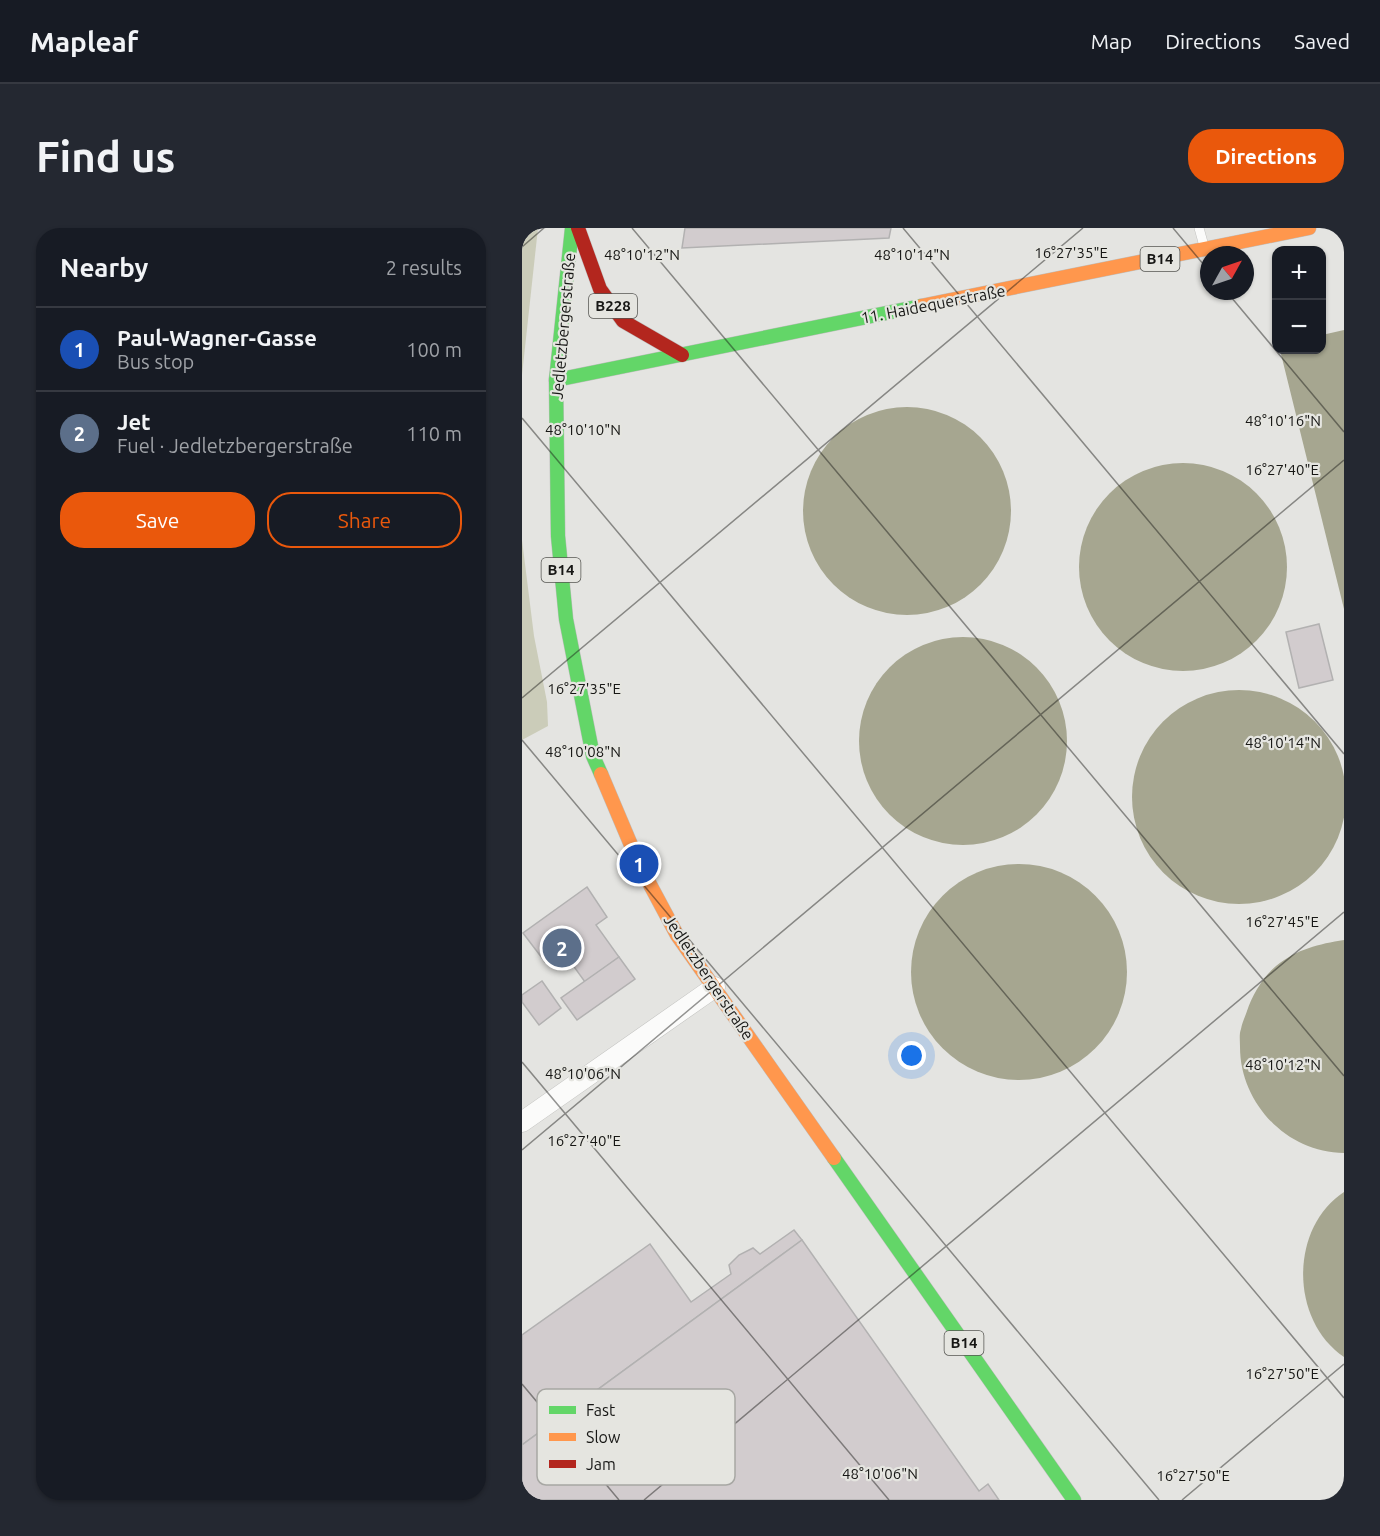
<!DOCTYPE html>
<html lang="en">
<head>
<meta charset="utf-8">
<style>
  :root { --surface:#171b24; --page:#242831; --text:#f1f3f6; --muted:#9ea1a6; --line:#363941; --accent:#ea580c }
  body { margin:0; font-family:Ubuntu,sans-serif; background:var(--page); color:var(--text) }
  .controls { position:absolute; right:18px; top:18px; display:grid; overflow:hidden; border-radius:12px; box-shadow:0 2px 4px #0004 }
  .controls button { width:54px; height:54px; display:grid; place-items:center; padding:0; border:0; border-bottom:2px solid var(--line); background:var(--surface); color:var(--text); font:30px sans-serif }
  .compass { position:absolute; left:678px; top:18px; width:54px; height:54px; border-radius:50%; background:var(--surface); box-shadow:0 2px 4px #0004; rotate:50deg }
  .you { position:absolute; left:390px; top:828px; width:21px; height:21px; margin:-15px; border:4px solid #fff; border-radius:50%; background:#1a73e8; box-shadow:0 0 0 9px #1a73e833 }
  .badge { display:grid; place-items:center; width:39px; height:39px; border-radius:50%; background:var(--accent); color:#fff; font-size:20px; font-weight:700 }
  .pin { position:absolute; translate:-50% -50%; border:3px solid #fff; box-shadow:0 2px 6px #0006 }
  .list { margin:0; padding:0; list-style:none }
  h2 { display:flex; justify-content:space-between; align-items:center; height:78px; margin:0; padding:0 24px; font-size:26px }
  h2 small { font-size:20px; font-weight:400; color:var(--muted) }
  .list li { display:grid; grid-template-columns:39px 1fr auto; gap:18px; align-items:center; box-sizing:border-box; height:84px; padding:0 24px; border-top:2px solid var(--line) }
  .list b { display:block; font-size:22px; white-space:nowrap }
  .list p { margin:0; font-size:20px; white-space:nowrap; color:var(--muted) }
  .list em { font-size:20px; font-style:normal; color:var(--muted) }
  .actions { display:flex; gap:12px; padding:18px 24px }
  .actions a { flex:1; padding:14px 0; border:2px solid var(--accent); border-radius:24px; text-align:center; font-size:21px; color:var(--accent) }
  .actions .main { background:var(--accent); color:#fff }
  .map { position:relative; flex:none; width:822px; height:1272px; overflow:hidden; border-radius:24px }
  header { display:flex; align-items:center; gap:36px; box-sizing:border-box; height:84px; padding:0 30px; background:var(--surface); border-bottom:2px solid var(--line) }
  header strong { font-size:28px }
  nav { display:flex; gap:33px; margin-inline-start:auto; font-size:21px }
  .intro { display:flex; align-items:center; justify-content:space-between; box-sizing:border-box; height:144px; padding:0 36px }
  h1 { margin:0; font-size:42px }
  .button { padding:15px 27px; border-radius:24px; background:var(--accent); color:#fff; font-size:21px; font-weight:700 }
  main { display:flex; gap:36px; padding:0 36px }
  aside { flex:1; background:var(--surface); border-radius:24px; box-shadow:0 2px 4px #0004 }
  .map>svg:first-child { display:block }
  .green { fill:#cbccb9 }
  .water { fill:#a6a690 }
  .building { fill:#d2ccce; stroke:#b2b1b1; stroke-width:1.5 }
  .lines { fill:none; stroke-linecap:round; stroke-linejoin:round }
  .lane-casing { stroke:#c0c0be; stroke-width:10 }
  .street-casing { stroke:#c0c0be; stroke-width:21 }
  .fast-casing { stroke:#bebebd; stroke-width:15 }
  .slow-casing { stroke:#bebebd; stroke-width:15 }
  .jam-casing { stroke:#bebebd; stroke-width:15 }
  .lane { stroke:#fbfbfa; stroke-width:9 }
  .street { stroke:#fbfbfa; stroke-width:20 }
  .fast { stroke:#63d668; stroke-width:14 }
  .slow { stroke:#ff974d; stroke-width:14 }
  .jam { stroke:#b3261e; stroke-width:14 }
  .ticks { fill:none; stroke:#171715; stroke-width:1.5; stroke-opacity:0.45 }
  .labels { text-anchor:middle; stroke-width:4.5; stroke-linejoin:round; paint-order:stroke }
  .shield { fill:#e5e5e0; stroke:#555552; stroke-width:1.5 }
  .shield-label { font-size:15px; font-weight:bold; fill:#171715 }
  .street-label { font-size:16px; fill:#171715; stroke:#e5e5e0 }
  .key { fill:#e5e5e0; stroke:#a7a7a3; stroke-width:1.5 }
  .key-label { font-size:16px; fill:#171715 }
  .ticks-label { font-size:15px; text-anchor:middle; fill:#171715; stroke:#e5e5e0; stroke-width:4.5; stroke-linejoin:round; paint-order:stroke }
</style>
</head>
<body>
<header>
<strong>Mapleaf</strong>
<nav><a>Map</a><a>Directions</a><a>Saved</a></nav>
</header>
<div class="intro"><h1>Find us</h1><a class="button">Directions</a></div>
<main>
<aside>
<h2>Nearby<small>2 results</small></h2>
<ul class="list">
<li><span class="badge" style="background:#1a4fb4">1</span><div><b>Paul-Wagner-Gasse</b><p>Bus stop</p></div><em>100 m</em></li>
<li><span class="badge" style="background:#5c6f8a">2</span><div><b>Jet</b><p>Fuel · Jedletzbergerstraße</p></div><em>110 m</em></li>
</ul>
<div class="actions"><a class="main">Save</a><a>Share</a></div>
</aside>
<div class="map">
<svg width="822" height="1272" viewBox="0 0 822 1272">
  <rect width="100%" height="100%" fill="#e4e4e1"/>
  <g class="green">
    <path d="M0,0H16L0,147Z"/>
    <path d="M0,312L12,408L25,474L26,498L0,512Z"/>
  </g>
  <g class="water">
    <path d="M822,102V381L758,122H800V107Z"/>
    <circle cx="385" cy="283" r="104"/>
    <circle cx="661" cy="339" r="104"/>
    <circle cx="441" cy="513" r="104"/>
    <circle cx="717" cy="569" r="107"/>
    <circle cx="497" cy="744" r="108"/>
    <path d="M822,712V925C765,925 718,875 718,819C718,813 717,806 719,801C720,795 723,789 725,783C730,767 741,749 754,738C775,721 797,716 822,712Z"/>
    <path d="M822,964V1129C768,1093 767,1000 822,964Z"/>
  </g>
  <g class="building">
    <path d="M163,0H369L367,10L160,20Z"/>
    <path d="M797,396L811,452L777,460L764,404Z"/>
    <path d="M65,659L85,689L74,697L97,729L63,754L40,722L23,734L1,705Z"/>
    <path d="M97,729L113,751L55,792L39,770Z"/>
    <path d="M20,753L39,780L17,797L0,774V767Z"/>
    <path d="M272,1002L280,1012L0,1217V1107L128,1016L169,1074L209,1046L207,1037L217,1027L231,1020L238,1026Z"/>
    <path d="M280,1012L457,1263L466,1256L477,1272H0V1217Z"/>
  </g>
  <g class="lines">
    <g class="lane-casing">
      <path id="lane" d="M677,0L682,18"/>
    </g>
    <g class="street-casing">
      <path id="street" d="M0,894L193,759"/>
    </g>
    <g class="fast-casing">
      <g id="fast">
        <path d="M50,0L34,152L36,308L44,391L71,528L79,546"/>
        <path d="M34,152L399,78"/>
        <path d="M312,930L552,1272"/>
      </g>
    </g>
    <g class="slow-casing">
      <g id="slow">
        <path d="M399,78L787,0"/>
        <path d="M79,546L117,636L155,707L312,930"/>
      </g>
    </g>
    <g class="jam-casing">
      <path id="jam" d="M56,0L78,61L101,93L160,127"/>
    </g>
    <use href="#lane" class="lane"/>
    <use href="#street" class="street"/>
    <use href="#fast" class="fast"/>
    <use href="#slow" class="slow"/>
    <use href="#jam" class="jam"/>
  </g>
  <path class="ticks" d="M110,0L822,848M381,0L822,526M651,0L687,43M0,19L22,0M704,63L822,204M0,190L822,1170M0,470L561,0M0,512L637,1272M0,834L367,1272M0,922L822,232M0,1156L97,1272M122,1272L822,684M660,1272L822,1136"/>
  <g class="labels">
    <g class="shield">
      <rect x="618.5" y="19" width="39" height="24" rx="4.5"/>
      <rect x="67" y="66" width="48" height="24" rx="4.5"/>
      <rect x="19.5" y="330" width="39" height="24" rx="4.5"/>
      <rect x="422.5" y="1103" width="39" height="24" rx="4.5"/>
    </g>
    <g class="shield-label">
      <text x="638" y="36">B14</text>
      <text x="91" y="83">B228</text>
      <text x="39" y="347">B14</text>
      <text x="442" y="1120">B14</text>
    </g>
    <g class="street-label">
      <text transform="translate(411 76) rotate(-11)" y="6">11. Haidequerstraße</text>
      <text transform="translate(41 98) rotate(-85)" y="6">Jedletzbergerstraße</text>
      <text transform="translate(187 749) rotate(56)" y="6">Jedletzbergerstraße</text>
    </g>
  </g>
  <rect x="15" y="1161" width="198" height="96" rx="9" class="key"/>
  <rect x="27" y="1178" width="27" height="8" fill="#63d668"/>
  <rect x="27" y="1205" width="27" height="8" fill="#ff974d"/>
  <rect x="27" y="1232" width="27" height="8" fill="#b3261e"/>
  <g class="key-label">
    <text x="64" y="1188">Fast</text>
    <text x="64" y="1215">Slow</text>
    <text x="64" y="1242">Jam</text>
  </g>
  <g class="ticks-label">
    <text x="549" y="30">16°27'35"E</text>
    <text x="120" y="32">48°10'12"N</text>
    <text x="390" y="32">48°10'14"N</text>
    <text x="761" y="198">48°10'16"N</text>
    <text x="61" y="207">48°10'10"N</text>
    <text x="760" y="247">16°27'40"E</text>
    <text x="62" y="466">16°27'35"E</text>
    <text x="761" y="520">48°10'14"N</text>
    <text x="61" y="529">48°10'08"N</text>
    <text x="760" y="699">16°27'45"E</text>
    <text x="761" y="842">48°10'12"N</text>
    <text x="61" y="851">48°10'06"N</text>
    <text x="62" y="918">16°27'40"E</text>
    <text x="760" y="1151">16°27'50"E</text>
    <text x="358" y="1251">48°10'06"N</text>
    <text x="671" y="1253">16°27'50"E</text>
  </g>
</svg>
<div class="controls">
<button>+</button>
<button>−</button>
</div>
<svg class="compass" viewBox="-18 -18 36 36"><path d="M0-13l5 13h-10z" fill="#e53935"/><path d="M0 13l5-13h-10z" fill="#9ea1a6"/></svg>
<div class="you"></div>
<div class="pin badge" style="left:117px;top:636px;background:#1a4fb4">1</div>
<div class="pin badge" style="left:40px;top:720px;background:#5c6f8a">2</div>
</div>
</main>
</body>
</html>
